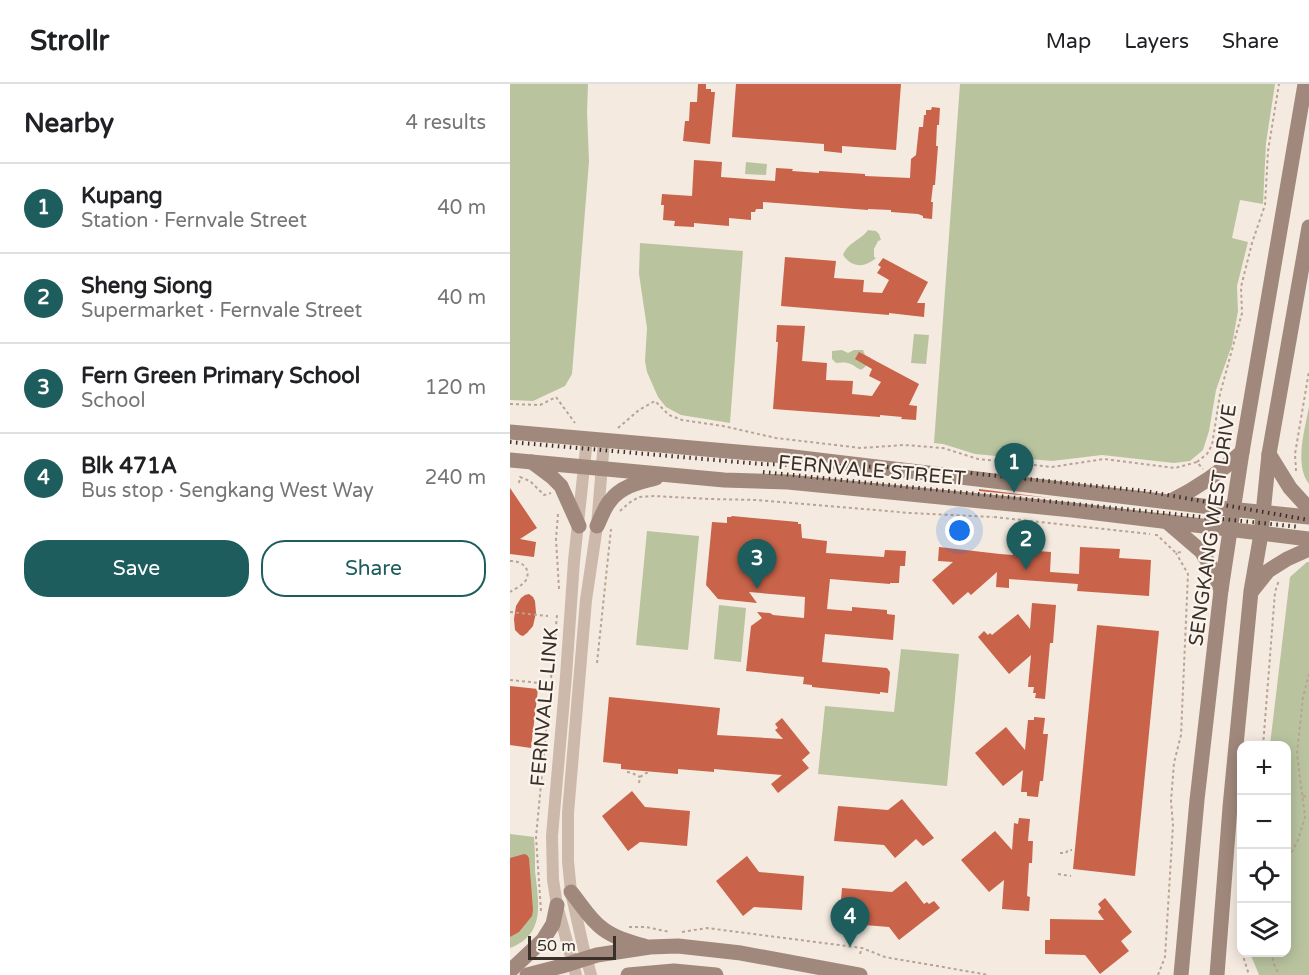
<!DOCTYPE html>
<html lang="en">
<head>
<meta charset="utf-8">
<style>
  :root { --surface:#fff; --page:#f2f2f2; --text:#202124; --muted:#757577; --line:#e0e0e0; --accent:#1e5d5e }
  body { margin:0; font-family:"Varela Round",sans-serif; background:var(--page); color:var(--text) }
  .controls { position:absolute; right:18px; bottom:18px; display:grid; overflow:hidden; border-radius:12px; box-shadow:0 3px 15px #0003 }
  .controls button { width:54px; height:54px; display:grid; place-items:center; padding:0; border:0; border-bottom:2px solid var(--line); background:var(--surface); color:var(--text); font:30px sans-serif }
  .scale { position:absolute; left:18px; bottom:15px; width:88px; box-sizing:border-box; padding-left:6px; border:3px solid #3b2f2a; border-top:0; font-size:16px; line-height:21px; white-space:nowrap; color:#3b2f2a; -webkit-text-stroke:4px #fbf4ed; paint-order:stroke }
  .you { position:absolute; left:450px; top:447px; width:21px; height:21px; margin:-15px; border:4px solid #fff; border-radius:50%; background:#1a73e8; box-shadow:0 0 0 9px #1a73e833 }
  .badge { display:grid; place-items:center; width:39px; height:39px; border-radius:50%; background:var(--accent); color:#fff; font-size:20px; font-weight:700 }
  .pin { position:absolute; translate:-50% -50px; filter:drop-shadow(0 2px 3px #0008) }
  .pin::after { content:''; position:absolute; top:32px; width:21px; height:18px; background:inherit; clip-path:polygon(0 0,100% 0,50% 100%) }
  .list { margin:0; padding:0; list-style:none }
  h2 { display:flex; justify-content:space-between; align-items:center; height:78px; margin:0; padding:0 24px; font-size:26px }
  h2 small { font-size:20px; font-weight:400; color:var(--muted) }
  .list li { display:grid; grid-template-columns:39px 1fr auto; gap:18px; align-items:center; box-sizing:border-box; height:90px; padding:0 24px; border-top:2px solid var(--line) }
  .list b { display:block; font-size:22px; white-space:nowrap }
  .list p { margin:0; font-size:20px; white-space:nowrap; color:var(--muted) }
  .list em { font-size:20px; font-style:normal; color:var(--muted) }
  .actions { display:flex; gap:12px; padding:18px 24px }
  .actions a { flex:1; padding:14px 0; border:2px solid var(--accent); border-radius:24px; text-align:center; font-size:21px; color:var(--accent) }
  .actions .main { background:var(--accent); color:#fff }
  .icon { flex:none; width:33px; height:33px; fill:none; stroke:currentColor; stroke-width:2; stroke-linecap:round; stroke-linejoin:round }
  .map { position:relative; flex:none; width:799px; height:891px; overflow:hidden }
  header { display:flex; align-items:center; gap:36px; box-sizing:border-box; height:84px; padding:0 30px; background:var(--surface); border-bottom:2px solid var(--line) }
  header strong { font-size:28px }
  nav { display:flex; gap:33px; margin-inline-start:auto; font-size:21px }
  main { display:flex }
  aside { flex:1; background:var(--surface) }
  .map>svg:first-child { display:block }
  .green { fill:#b9c49f }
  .building { fill:#c96349 }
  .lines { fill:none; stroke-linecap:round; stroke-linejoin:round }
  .path { stroke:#b9a395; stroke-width:2; stroke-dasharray:3 3; stroke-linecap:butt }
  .street { stroke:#cdb9ab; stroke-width:12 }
  .secondary { stroke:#a1887c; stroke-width:15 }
  .rail { stroke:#3b2f2a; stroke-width:4; stroke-dasharray:1.5 4.5; stroke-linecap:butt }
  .labels { text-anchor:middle; stroke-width:4.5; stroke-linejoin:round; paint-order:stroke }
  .street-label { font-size:20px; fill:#3b2f2a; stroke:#fbf4ed }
</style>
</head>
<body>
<header>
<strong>Strollr</strong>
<nav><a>Map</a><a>Layers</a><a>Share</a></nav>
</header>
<main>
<aside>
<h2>Nearby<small>4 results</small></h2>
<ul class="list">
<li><span class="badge">1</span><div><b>Kupang</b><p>Station · Fernvale Street</p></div><em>40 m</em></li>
<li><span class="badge">2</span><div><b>Sheng Siong</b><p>Supermarket · Fernvale Street</p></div><em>40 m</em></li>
<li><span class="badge">3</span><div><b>Fern Green Primary School</b><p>School</p></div><em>120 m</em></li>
<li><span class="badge">4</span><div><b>Blk 471A</b><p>Bus stop · Sengkang West Way</p></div><em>240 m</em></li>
</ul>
<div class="actions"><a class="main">Save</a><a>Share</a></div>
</aside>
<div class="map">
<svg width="799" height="891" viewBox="0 0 799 891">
  <rect width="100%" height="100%" fill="#f4eae0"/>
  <g class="green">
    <path d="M0,0H78L77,28L79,77L62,290L55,302L23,317L0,316Z"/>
    <path d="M450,0H765L756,59L753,120L730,116L722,154L738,158L727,202L728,227L722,261L706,306L699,347L693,366L680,377L664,379L592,371L542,377L465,370L433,360L424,359Z"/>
    <path d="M236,78L257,80L256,91L235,90Z"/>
    <path d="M358,146L366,147L369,150L371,156L368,157L364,165V173L366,174C355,184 342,184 333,171C338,158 350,157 358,146Z"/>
    <path d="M130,159L233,167L220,339L171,331L156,323L148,313L137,288L135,277L137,244L129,190Z"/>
    <path d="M404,250L419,251L416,280L401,279Z"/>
    <path d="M332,266L338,269L344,266H353L355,271L361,274C349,295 350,281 337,279C336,278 327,279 326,279L322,275V267Z"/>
    <path d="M799,322V400C784,380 795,346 799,322Z"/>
    <path d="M137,447L189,452L178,566L126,561Z"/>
    <path d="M797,478H799V891H749L740,869L776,868V662L760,661L780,493Z"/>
    <path d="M209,521L236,524L231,578L204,575Z"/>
    <path d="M391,565L449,570L437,702L308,690L315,622L384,628Z"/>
    <path d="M0,750L24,753C25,764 25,775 25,786C28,817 37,850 0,864Z"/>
  </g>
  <g class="building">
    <path d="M188,0H196V5H201V8H205L200,60L173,57L175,37H179L180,18H187Z"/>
    <path d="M226,0H391L386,66L332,62V69L314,67V60L222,53Z"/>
    <path d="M422,23L430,24L429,41H427L426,62H428L425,101H423L421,118H423L422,135L413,134V132L408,130L381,128V126L358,125V126L253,118V125H246L245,128H241V136L219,134V142L184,139V143L164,142L165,137L153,136L154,121H151L152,110L182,112L184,76L212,78L211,93L265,97L266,84L283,85L282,87L309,89V87L355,90V92L400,94L401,75L406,71L409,43H413L414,31H416V26H421Z"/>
    <path d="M275,173L326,177L324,194L354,196L353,208L372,209L379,196L367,189L371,183L368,181L373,174L418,198L407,219H415L414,233L379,229V231L271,222Z"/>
    <path d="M267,241L295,242L292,277L317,279L316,296L343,297L342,310L362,312L371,298L359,292L362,285L345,275L349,268L409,300L399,321L407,322L406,336L391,335L392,333L370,331V333L263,325L268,258H266Z"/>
    <path d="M0,404L27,444L10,455L26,458L24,473L0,470Z"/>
    <path d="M469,405L541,414L469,407Z"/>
    <path d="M222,432L288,438V440H291L292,454L317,457L316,469L374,473L375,466L396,467L395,482H390L389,499H380V500L320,495L317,525L342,527V523L377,526V530L385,531L383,556L315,550L312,578L377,584L380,588L378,609L370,608V610L302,603V601L293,600L294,593L236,587L241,542L252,534L247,528L260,529L263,531L294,534L295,513L239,508L247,519L208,515L196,501L202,438L217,439V433H221Z"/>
    <path d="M429,463L490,470L503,471V465L541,468L540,488L569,490L570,463L610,465L609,474L641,476L639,512L567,507L568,500L499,495V504L486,503L487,488L461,511L458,508L443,521L422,496L443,478L428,477Z"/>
    <path d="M19,510L23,513L25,517L26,529L23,542L17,549L13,552L10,551L5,546L4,535L6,522L11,514L15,511Z"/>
    <path d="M522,519L546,521L543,559H540L535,615L525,614L526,609H523L524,603H518L521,571L499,590L468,553L474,547L478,551L480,549L482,551L508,530L520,545Z"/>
    <path d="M587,541L649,547L625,792L563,785Z"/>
    <path d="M0,602L28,605L21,664L0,661Z"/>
    <path d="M99,613L210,624L207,651L273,655L265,646L268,644L265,640L272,634L300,669L292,676L299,684L268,709L261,700L272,691L204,685V688L168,685V690L111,685V680L93,678Z"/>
    <path d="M524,633L535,634L533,650H538L533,697H530L528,713L517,712V708H511L513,686L493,702L465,669L496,643L515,666L518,636H524Z"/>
    <path d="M122,707L135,723L180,727L177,762L130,758L118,767L92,732Z"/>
    <path d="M392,715L424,754L413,762L406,755L385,774L374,761L324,757L328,722L378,726Z"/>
    <path d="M509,734L520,735L518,757H523L522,779H519L517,812L520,813L519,827L492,825L494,796L479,808L451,776L485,747L502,766L504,739L508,740Z"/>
    <path d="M14,770L17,771L19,774L23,826L22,832L9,848L0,853V774Z"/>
    <path d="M237,772L249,788L294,792L292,826L244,823L233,832L206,797Z"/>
    <path d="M396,797L414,820L417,818L419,820L424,817L430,824L389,856L379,843L329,839L332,804L382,808Z"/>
    <path d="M595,814L622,848L611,857L619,867L590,890L575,871L535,870V856H540V835L594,836L588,828L591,824L588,820Z"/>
  </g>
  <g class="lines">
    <g class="path">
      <path d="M0,320L30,321L46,313L65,339"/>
      <path d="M108,344L129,326L145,317L159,331L172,336L213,342L266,354L351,364L394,361L433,364L468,375L488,377V382H494"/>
      <path d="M488,377L542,383L594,375L665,384L687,378L693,385"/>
      <path d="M687,378L697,370L702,361L710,310L732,229L731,203L742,159L755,121L758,67L769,0"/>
      <path d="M786,387L785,370L799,287"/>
      <path d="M9,399L10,393L20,397L34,411L41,409"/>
      <path d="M110,427L119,419L129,413L144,412L200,415L246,416L400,429L483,433"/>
      <path d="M48,430L46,455L49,505"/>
      <path d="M484,433L640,450"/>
      <path d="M645,451H647L666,469L671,468"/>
      <path d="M0,477C10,476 22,484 16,496C13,501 5,505 0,508"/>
      <path d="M0,528L38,532"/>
      <path d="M87,579L101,445"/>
      <path d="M0,596L40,600"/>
      <path d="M753,662L765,508L769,496"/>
      <path d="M117,688L122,689L130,693"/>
      <path d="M130,693L136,689H140"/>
      <path d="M129,699L130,693"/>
      <path d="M793,712L799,713"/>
      <path d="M550,769H556L558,766H562"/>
      <path d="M776,779L788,756L795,733L787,670L793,613L799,590"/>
      <path d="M548,790L561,792"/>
      <path d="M31,827L26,753L47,531"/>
      <path d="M119,843H136L160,848"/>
      <path d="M172,848L197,844L352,864L375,873L479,891"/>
      <path d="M734,868V875L739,891"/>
      <path d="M762,868L763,878L769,891"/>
      <path d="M350,870L352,864"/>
      <path d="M648,891L655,873L663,741L661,717L664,679L671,651L678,490L666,469"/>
    </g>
    <g class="street">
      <path d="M66,891L47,821L43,796L42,752L56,592L64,477L77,355"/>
      <path d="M81,891L73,862L61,808L58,777V729L76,516L87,442L94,357"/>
    </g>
    <g class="secondary">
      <path d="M0,348L275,372L709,424L799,433"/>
      <path d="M759,370L780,404L799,425"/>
      <path d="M0,376L214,396L278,398L562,426L799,455"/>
      <path d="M22,378L42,393L51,402L69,442"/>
      <path d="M661,417C687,404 711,388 732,368"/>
      <path d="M656,437L691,467L702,484L711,506"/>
      <path d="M87,442C91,434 94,424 100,417C111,402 130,398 146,394"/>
      <path d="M742,507L758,487L777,475L799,465"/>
      <path d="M61,808C71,820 80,836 93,845C105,854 120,858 134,862"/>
      <path d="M0,887L33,856L43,840L47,821"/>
      <path d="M17,891L52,882L87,871L140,863L168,862L231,869L350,891"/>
      <path d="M118,891L164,887L206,891"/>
      <path d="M671,891L687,716L711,506L732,368L795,0"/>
      <path d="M707,891L720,723L741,507L751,450L759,370L799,143"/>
    </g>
    <g class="rail">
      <path d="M0,358L251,380L411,384L635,407L799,436"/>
      <path d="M253,388L790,443"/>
    </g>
  </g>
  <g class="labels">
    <g class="street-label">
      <text transform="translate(362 386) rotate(5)" y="7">FERNVALE STREET</text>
      <text transform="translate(702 441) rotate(-82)" y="7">SENGKANG WEST DRIVE</text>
      <text transform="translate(34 623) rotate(-85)" y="7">FERNVALE LINK</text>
    </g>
  </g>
</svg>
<div class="controls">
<button>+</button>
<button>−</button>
<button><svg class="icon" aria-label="locate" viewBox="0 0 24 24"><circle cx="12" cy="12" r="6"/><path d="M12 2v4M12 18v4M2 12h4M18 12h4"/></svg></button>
<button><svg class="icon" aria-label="layers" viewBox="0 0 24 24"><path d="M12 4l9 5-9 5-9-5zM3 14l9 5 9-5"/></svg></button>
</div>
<div class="scale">50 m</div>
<div class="you"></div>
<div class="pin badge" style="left:504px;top:409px">1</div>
<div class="pin badge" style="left:516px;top:486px">2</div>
<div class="pin badge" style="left:247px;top:505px">3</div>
<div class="pin badge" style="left:340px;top:863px">4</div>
</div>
</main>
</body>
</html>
